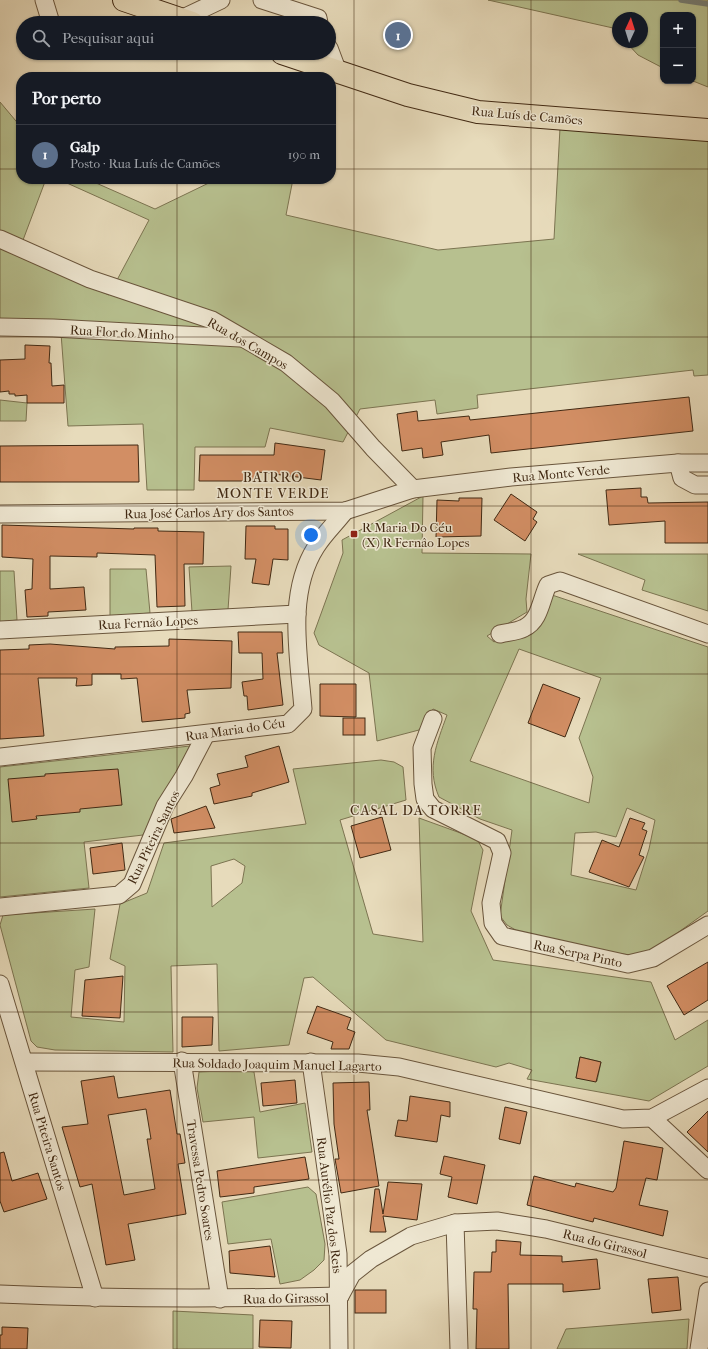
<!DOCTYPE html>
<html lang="pt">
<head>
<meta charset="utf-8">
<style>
  :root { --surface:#171b24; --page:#20242c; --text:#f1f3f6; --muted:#9ea1a6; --line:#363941; --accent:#1a73e8 }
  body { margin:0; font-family:"IM FELL French Canon",serif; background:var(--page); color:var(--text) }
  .controls { position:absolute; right:12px; top:12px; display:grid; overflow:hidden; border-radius:8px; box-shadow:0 1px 3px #0004 }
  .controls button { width:36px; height:36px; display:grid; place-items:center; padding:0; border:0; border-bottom:1px solid var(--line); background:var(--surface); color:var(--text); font:20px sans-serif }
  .compass { position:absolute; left:612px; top:12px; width:36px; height:36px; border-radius:50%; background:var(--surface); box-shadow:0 1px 3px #0004; rotate:4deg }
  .you { position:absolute; left:311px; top:535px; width:14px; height:14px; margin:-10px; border:3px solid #fff; border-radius:50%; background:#1a73e8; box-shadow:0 0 0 6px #1a73e833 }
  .badge { display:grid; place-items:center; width:26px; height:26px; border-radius:50%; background:var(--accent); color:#fff; font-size:13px; font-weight:700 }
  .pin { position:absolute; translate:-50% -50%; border:2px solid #fff; box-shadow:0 1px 4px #0006 }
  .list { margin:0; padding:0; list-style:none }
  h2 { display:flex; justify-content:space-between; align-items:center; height:52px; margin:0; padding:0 16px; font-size:17px }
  h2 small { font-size:13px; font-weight:400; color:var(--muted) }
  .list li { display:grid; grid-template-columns:26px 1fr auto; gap:12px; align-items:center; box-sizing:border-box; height:60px; padding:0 16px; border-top:1px solid var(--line) }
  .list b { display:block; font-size:15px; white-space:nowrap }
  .list p { margin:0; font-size:13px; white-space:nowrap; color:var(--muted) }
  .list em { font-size:13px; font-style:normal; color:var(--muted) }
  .icon { flex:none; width:22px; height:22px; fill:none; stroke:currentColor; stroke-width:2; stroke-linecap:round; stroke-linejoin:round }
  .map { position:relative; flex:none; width:708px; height:1349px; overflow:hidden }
  .search { position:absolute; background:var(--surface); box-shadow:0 1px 3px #0004; left:16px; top:16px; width:320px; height:44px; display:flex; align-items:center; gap:10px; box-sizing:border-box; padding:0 14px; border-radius:22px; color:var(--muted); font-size:15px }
  .panel { position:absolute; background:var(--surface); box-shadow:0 1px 3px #0004; left:16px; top:72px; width:320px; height:112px; border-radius:16px }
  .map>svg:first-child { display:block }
  .green { fill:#b7c08f; stroke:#7c7451; fill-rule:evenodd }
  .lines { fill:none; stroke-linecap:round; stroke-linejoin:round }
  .stream { stroke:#767f77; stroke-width:5.5 }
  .building { fill:#d28e64; stroke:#412913; fill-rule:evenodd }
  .minor-casing { stroke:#6a563d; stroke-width:19 }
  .major-casing { stroke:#412913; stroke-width:24 }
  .minor { stroke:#efe8d3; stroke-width:17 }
  .major { stroke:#e7dbbb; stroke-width:22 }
  .grid { fill:none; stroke:#412913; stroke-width:1; stroke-opacity:0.55 }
  .poi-dot { fill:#8f2418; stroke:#efe8d3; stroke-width:1.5 }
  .labels { text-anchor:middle; stroke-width:3; stroke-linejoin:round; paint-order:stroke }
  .street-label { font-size:13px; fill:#412913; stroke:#efe8d3 }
  .poi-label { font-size:13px; fill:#412913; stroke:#efe8d3; text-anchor:start }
  .neighbourhood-label { font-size:14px; letter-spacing:1px; fill:#412913; stroke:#efe8d3 }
</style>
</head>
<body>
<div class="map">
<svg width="708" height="1349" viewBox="0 0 708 1349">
  <rect width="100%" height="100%" fill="#e7dbbb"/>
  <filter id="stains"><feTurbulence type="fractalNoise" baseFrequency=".005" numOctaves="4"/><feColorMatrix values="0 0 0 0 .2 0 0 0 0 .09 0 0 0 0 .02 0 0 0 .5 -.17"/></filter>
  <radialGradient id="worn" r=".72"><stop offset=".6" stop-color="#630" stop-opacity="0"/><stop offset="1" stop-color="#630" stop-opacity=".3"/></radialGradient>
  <g class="green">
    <path d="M488,0H708V87L693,81V15H663V68L638,55L626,42H642V18H618V33L613,28Z"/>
    <path d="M0,102L21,127V179H46L17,256L109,295L149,220L58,179H87L155,209L217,179H293L286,215L438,250L554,239L560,128L708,139V375L694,376L693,370L477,395L478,408L437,414L435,400L360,409L343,442L270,428L265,447H195L194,490H147L143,424L68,426L60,320H0Z"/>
    <path d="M0,400L27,403L26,421H0Z"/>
    <path d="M423,496L422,553L531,554L526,599L527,612L487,636L494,642L546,608L552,595L708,647V911L655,949L633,955L610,953L519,932L507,925L500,916L512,830L480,819L439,797C426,767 437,743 447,715L433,709L419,730L377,741L369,673L319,645L314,633L343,553L342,540ZM519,649L601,678L579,738L593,777L589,803L470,761ZM627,808L655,820L649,849L636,890L571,875L575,833L596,832L616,837Z"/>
    <path d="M578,554H708V611L642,590L645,580Z"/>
    <path d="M231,566L228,610L192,612L189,567Z"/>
    <path d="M110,569H146L150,613L110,616Z"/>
    <path d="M0,571H14L17,620L0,622Z"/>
    <path d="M190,746L143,835L84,842L89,888L0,897V767Z"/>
    <path d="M381,760L394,762L403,767L406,800L340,820L373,934L423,942L419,818L477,839L483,850L471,911L493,960L651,982L675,1040L708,1020V1066L649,1101L527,1079L532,1070L509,1063L496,1067L386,1040L313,977L304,978L289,1045L219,1051L217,964L171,966L173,1052L55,1050L37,1047L31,1041L0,925L3,915L95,909L89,967L75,970L71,1017L124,1022L125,966L110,959L120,904L147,893L164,843L306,824L293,769ZM234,859L245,866L242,883L212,907L211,866ZM580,1057L601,1062L597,1081L576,1078Z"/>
    <path d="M242,1070L254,1072L260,1112L305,1103L312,1152L258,1158L254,1117L203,1122L197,1088L199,1072Z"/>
    <path d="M308,1187L316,1194L325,1244L324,1260L314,1270L300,1280L280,1284L271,1239L228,1244L222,1202Z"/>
    <path d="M173,1311L253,1315V1349H173Z"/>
    <path d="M689,1319L687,1349H557L566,1329Z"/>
  </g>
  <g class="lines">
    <path class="stream" d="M681,0L708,4"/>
  </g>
  <g class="building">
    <path d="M25,345L50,346L49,363H51L52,386L64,385V403H27V395L15,396V394H9V391L0,392V360L25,359Z"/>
    <path d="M689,397L693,431L491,453L489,435L441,442L443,455L423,458L422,448L402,451L397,414L417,411L418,421L469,416L470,420Z"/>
    <path d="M275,443L325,450L321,480L258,472V481H199L200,455H274Z"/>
    <path d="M138,445L139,482H0V446Z"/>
    <path d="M641,488V497H647L648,503L708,502V543H665V521L609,525L606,490Z"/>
    <path d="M511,494L537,512L533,519L537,522L525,541L494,520Z"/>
    <path d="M459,498H482L481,536L436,537L437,500L459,501Z"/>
    <path d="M2,525L134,529V528H158V531L204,532L203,564H184L185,606L157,607L155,555L97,553V557L50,556V589L84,587L86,610L48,612V616L27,617L25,590L32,589L33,559L2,557Z"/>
    <path d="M246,526H275V529H288V560L273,559L269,585L252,583L256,559H245Z"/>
    <path d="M238,632H282L283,653H277L283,705L248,710L247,696H244L242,682L263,679L262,653H239Z"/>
    <path d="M169,639L232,641L231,688L187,690L190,713L185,714V718L142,722L137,678L121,679V674H92V685L76,686L77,678H38L44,736L0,739V650L29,649V645L50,644L115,649V647L169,646Z"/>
    <path d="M320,684H356V717L320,716Z"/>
    <path d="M543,684L580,698L565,737L528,723Z"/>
    <rect x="343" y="718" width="22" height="17"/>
    <path d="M279,746L289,782L252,793V796L214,804L210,788L220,785L217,774L248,767L245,756Z"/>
    <path d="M118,769L122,805L80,809V812L36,816L37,819L12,822L8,779L45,776V774Z"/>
    <path d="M206,806L215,828L174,833L171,819Z"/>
    <path d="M382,817L391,850L360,858L351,826Z"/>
    <path d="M630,818L645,823L642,829L647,831L639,855L644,857L629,887L589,872L602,840L619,847Z"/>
    <path d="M122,843L125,870L93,874L90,848Z"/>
    <path d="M708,962V1000L684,1015L667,986Z"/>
    <path d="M123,976L120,1018L82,1016L85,980Z"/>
    <path d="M317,1006L351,1018L347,1029L355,1032L349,1049H331L333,1042L307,1033Z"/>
    <path d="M182,1017H213L212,1045L182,1047Z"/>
    <path d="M580,1057L601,1062L596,1082L576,1078Z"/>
    <path d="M114,1076L118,1098L170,1090L177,1134H180L185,1163L178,1164L186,1214L128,1224L135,1260L106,1265L92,1184L80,1187L62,1127L88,1124L81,1081ZM146,1109L151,1139H147L155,1189L124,1195L108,1115Z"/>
    <path d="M295,1080L297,1103L263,1106L261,1083Z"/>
    <path d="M369,1082L370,1110H367L379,1186L341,1193L335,1159H339L334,1124L333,1083Z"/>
    <path d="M410,1096L450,1102V1117L441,1115L437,1142L395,1136L398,1120L407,1121Z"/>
    <path d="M505,1107L527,1112L520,1144L499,1139Z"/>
    <path d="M708,1111V1152L687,1132Z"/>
    <path d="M624,1141L663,1148L657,1180L646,1178L639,1205L668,1211L663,1236L594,1218L593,1222L527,1205L534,1176L575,1187L576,1183L613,1192L616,1188Z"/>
    <path d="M4,1152L12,1181L38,1173L47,1199L4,1212L0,1201V1153Z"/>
    <path d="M444,1156L485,1165L477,1204L448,1197L452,1177L440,1174Z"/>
    <path d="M305,1157L309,1179L254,1187V1193L220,1197L217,1171Z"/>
    <path d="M388,1182L422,1184L417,1220L383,1216L386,1232H370L375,1189H379L383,1214Z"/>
    <path d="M496,1240L521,1242L520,1255L562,1256V1262L597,1259L600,1289L563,1292V1284H508L509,1349H476L477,1309H473L474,1272H491L492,1252H496Z"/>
    <path d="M270,1246L275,1277L230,1273L229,1251Z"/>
    <path d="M678,1277L681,1310L652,1313L648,1279Z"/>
    <rect x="355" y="1290" width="31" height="23"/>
    <path d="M260,1320L292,1321L291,1348L259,1347Z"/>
    <path d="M2,1327L28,1328L27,1349H0V1335H2Z"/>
  </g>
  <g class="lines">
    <g class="minor-casing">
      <g id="minor">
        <path d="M44,0L51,23"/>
        <path d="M262,0L318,18L319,23"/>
        <path d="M181,19L221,0"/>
        <path d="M329,48L338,72"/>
        <path d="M0,239L90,279L212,320L286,363L332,401L373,448L413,489"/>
        <path d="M0,327L53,328L240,338"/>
        <path d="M678,463L682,478L695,485H708"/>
        <path d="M0,514L345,511L413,489L511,477L678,463H708"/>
        <path d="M0,630L297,614"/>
        <path d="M500,634C507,632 517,632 524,628C540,621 541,599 548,585L560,581L708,634"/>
        <path d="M433,719L422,748L423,784L425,799L433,809L497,841L502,853L491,903L493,923L502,936L628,964L653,958L708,925"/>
        <path d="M0,757L288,724L303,709C299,656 286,594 316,547C324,534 336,523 345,511"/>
        <path d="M0,907L119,895L132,884L165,806L184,776L206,734"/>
        <path d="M0,984L95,1298"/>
        <path d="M182,1061L220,1299"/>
        <path d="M25,1062L358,1063L399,1067L623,1119L652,1118L708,1088"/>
        <path d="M311,1062L338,1254L339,1349"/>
        <path d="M652,1118L708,1170"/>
        <path d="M455,1223L459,1349"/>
        <path d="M0,1294C113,1299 226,1299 340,1296"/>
        <path d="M340,1296L352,1274L371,1259L411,1236L455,1223L497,1221L546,1229L708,1268"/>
        <path d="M699,1349L708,1291"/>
      </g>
    </g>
    <g class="major-casing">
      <g id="major">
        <path d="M124,0L192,23"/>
        <path d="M282,53L408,95L478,112L708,130"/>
      </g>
    </g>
    <use href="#minor" class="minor"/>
    <use href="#major" class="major"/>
  </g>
  <path class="grid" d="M177,0V23M354,0V1349M531,0V1349M177,53V77M0,169H21M331,169H708M177,179V1349M0,337H708M0,506H708M0,674H708M0,843H708M0,1012H708M0,1180H708"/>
  <rect class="poi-dot" x="350" y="530" width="8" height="8" rx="2"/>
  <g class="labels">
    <g class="street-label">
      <text transform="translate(527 115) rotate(5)" y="5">Rua Luís de Camões</text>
      <text transform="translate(122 332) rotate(3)" y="5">Rua Flor do Minho</text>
      <text transform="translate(248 343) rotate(30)" y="5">Rua dos Campos</text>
      <text transform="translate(561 473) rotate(-5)" y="5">Rua Monte Verde</text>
      <text transform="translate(209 512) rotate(-1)" y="5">Rua José Carlos Ary dos Santos</text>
      <text transform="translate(148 622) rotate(-3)" y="5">Rua Fernão Lopes</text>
      <text transform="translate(235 729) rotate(-8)" y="5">Rua Maria do Céu</text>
      <text transform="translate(153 837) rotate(-64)" y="5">Rua Piteira Santos</text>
      <text transform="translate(578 953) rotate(12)" y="5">Rua Serpa Pinto</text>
      <text transform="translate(277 1064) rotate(1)" y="5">Rua Soldado Joaquim Manuel Lagarto</text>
      <text transform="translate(48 1141) rotate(73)" y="5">Rua Piteira Santos</text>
      <text transform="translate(201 1180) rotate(81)" y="5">Travessa Pedro Soares</text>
      <text transform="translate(330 1205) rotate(83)" y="5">Rua Aurélio Paz dos Reis</text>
      <text transform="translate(605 1243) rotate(14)" y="5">Rua do Girassol</text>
      <text transform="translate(286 1298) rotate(-1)" y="5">Rua do Girassol</text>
    </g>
    <g class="poi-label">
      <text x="362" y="532">R Maria Do Céu<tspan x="362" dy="15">(X) R Fernâo Lopes</tspan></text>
    </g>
    <g class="neighbourhood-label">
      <text x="273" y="482">BAIRRO<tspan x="273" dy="16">MONTE VERDE</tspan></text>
      <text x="416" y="815">CASAL DA TORRE</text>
    </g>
  </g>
  <rect width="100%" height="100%" filter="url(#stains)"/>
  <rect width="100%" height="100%" fill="url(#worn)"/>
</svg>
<div class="controls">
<button>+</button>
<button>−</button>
</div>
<svg class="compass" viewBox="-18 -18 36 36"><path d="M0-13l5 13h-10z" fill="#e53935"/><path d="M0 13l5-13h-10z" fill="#9ea1a6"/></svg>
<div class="you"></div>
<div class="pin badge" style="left:398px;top:35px;background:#5c6f8a">1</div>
<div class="search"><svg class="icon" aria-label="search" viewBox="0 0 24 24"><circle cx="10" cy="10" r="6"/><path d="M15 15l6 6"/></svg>Pesquisar aqui</div>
<section class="panel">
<h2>Por perto<small></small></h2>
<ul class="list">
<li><span class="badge" style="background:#5c6f8a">1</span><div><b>Galp</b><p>Posto · Rua Luís de Camões</p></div><em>190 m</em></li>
</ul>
</section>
</div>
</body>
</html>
